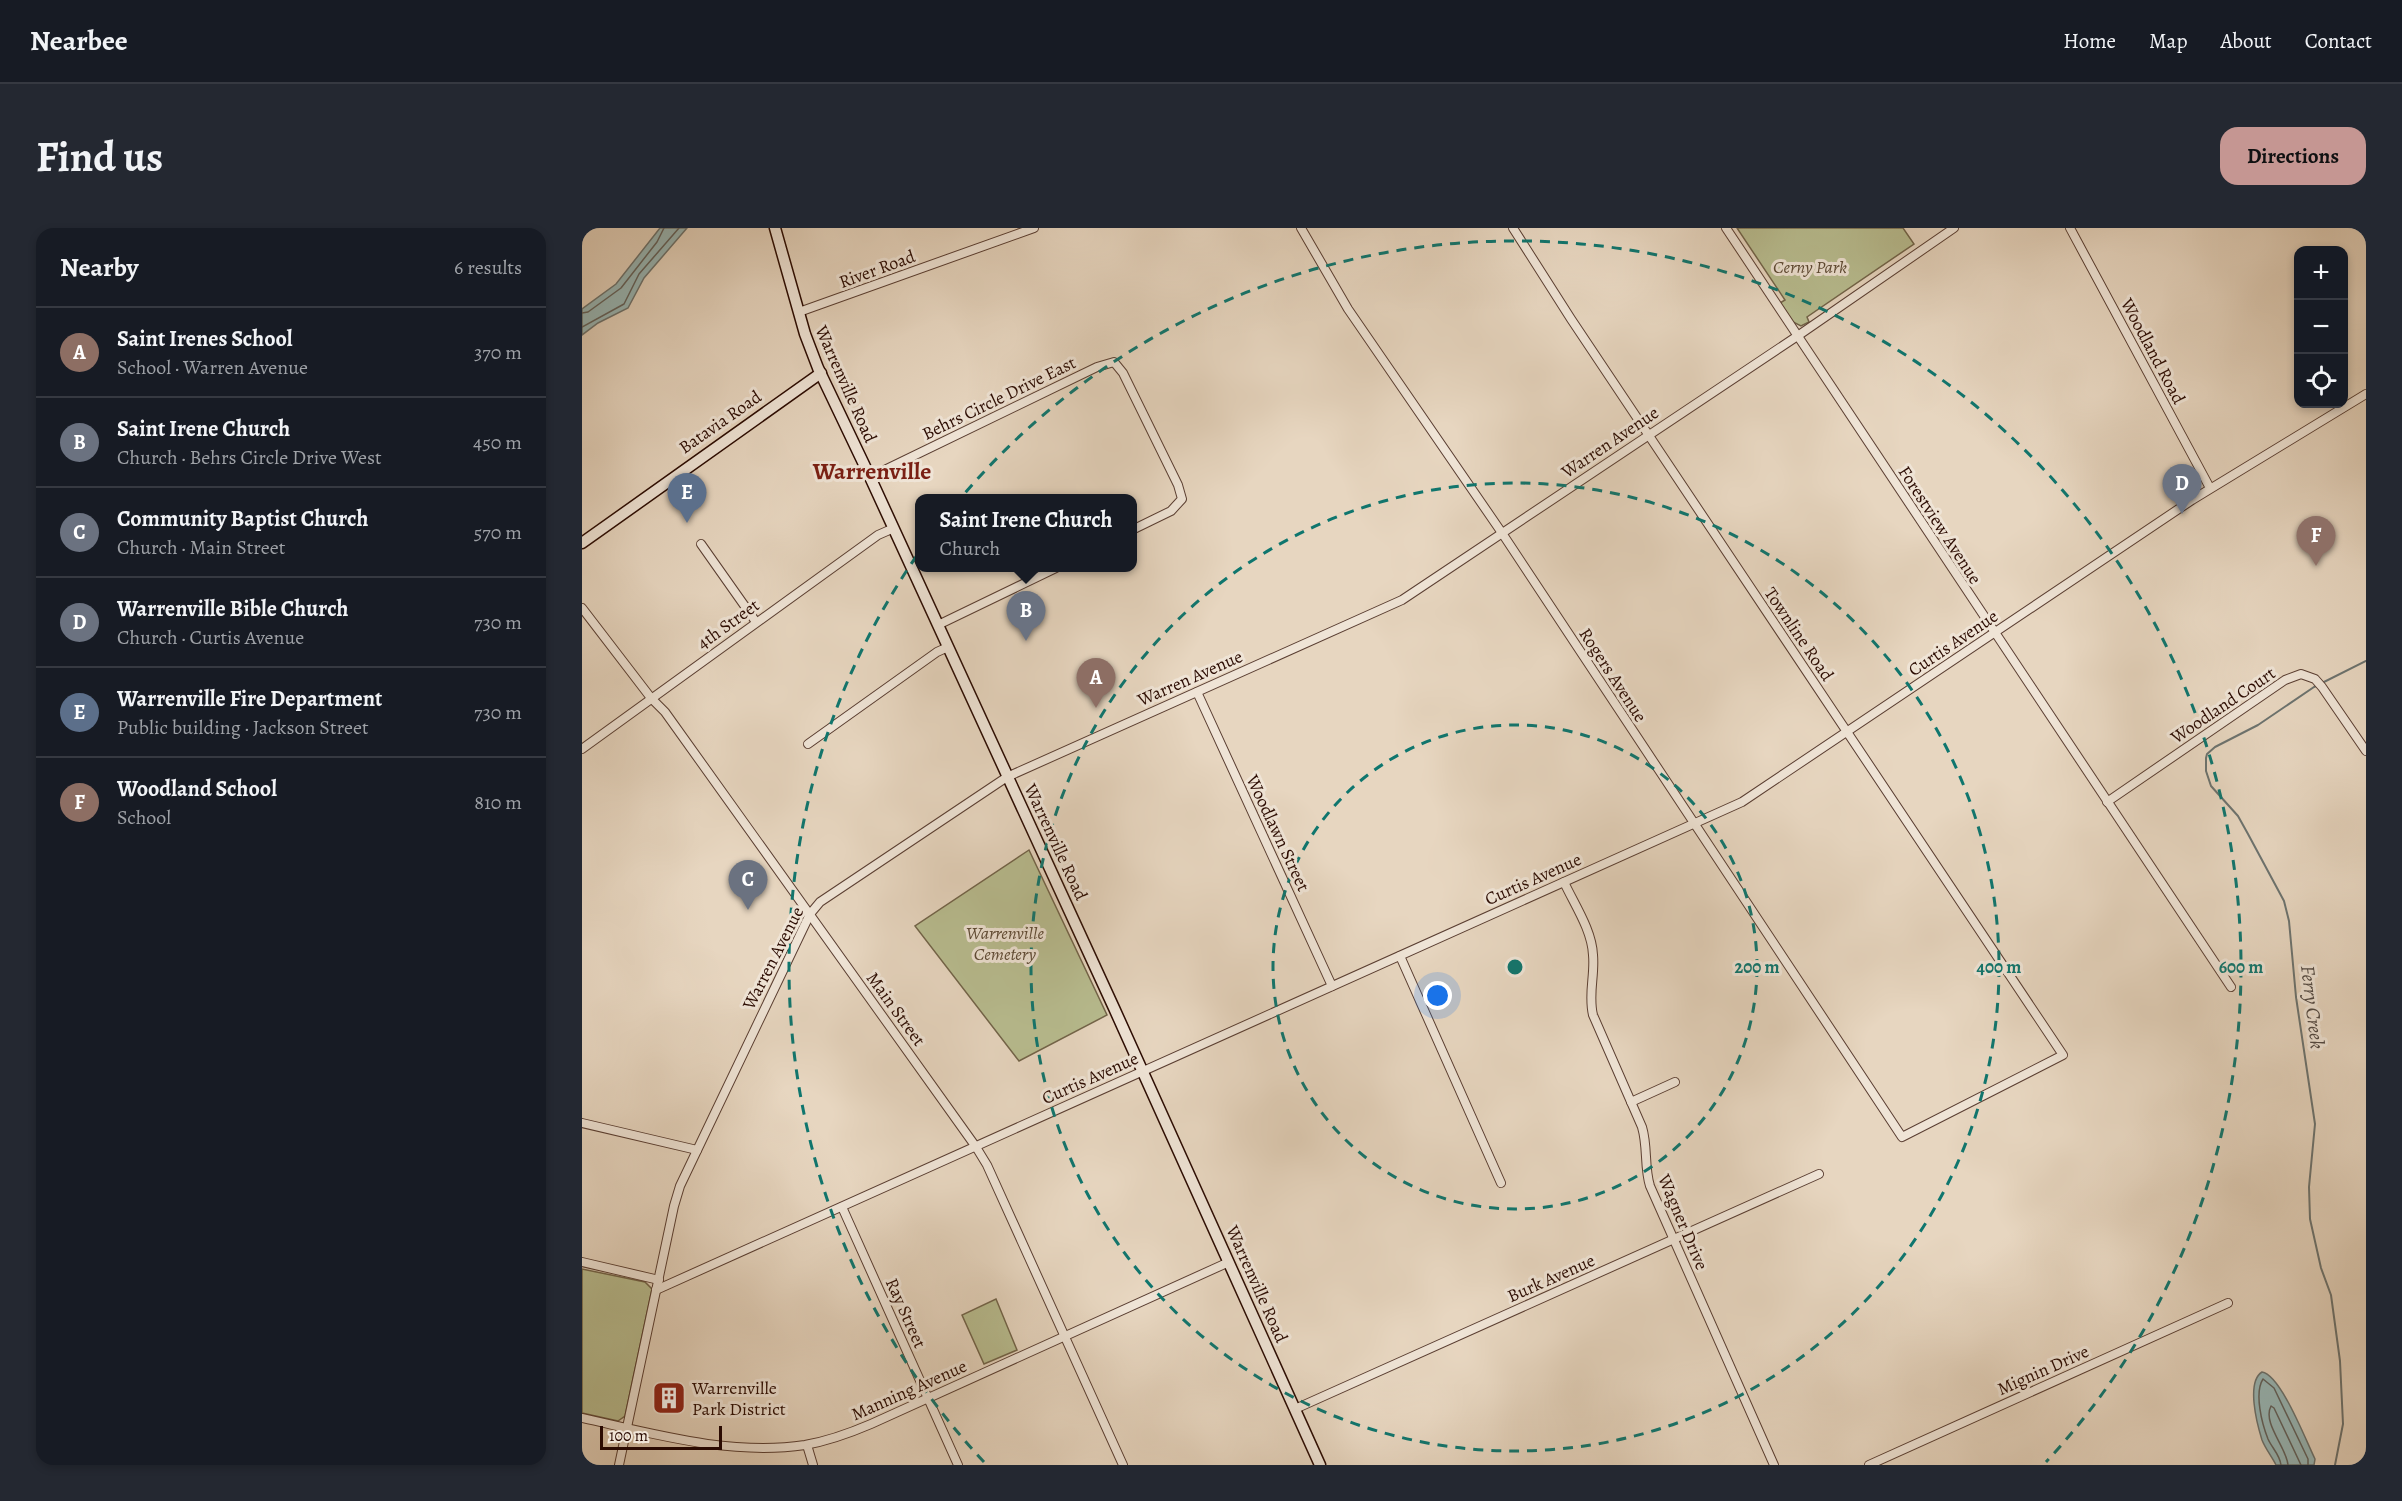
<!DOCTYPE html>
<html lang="en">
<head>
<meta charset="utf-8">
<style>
  :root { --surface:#171b24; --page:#242831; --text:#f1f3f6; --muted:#9ea1a6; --line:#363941; --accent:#c59692 }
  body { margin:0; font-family:Alegreya,serif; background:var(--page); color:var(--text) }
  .controls { position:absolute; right:18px; top:18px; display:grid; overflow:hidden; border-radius:12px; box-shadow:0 3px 9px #0003 }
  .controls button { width:54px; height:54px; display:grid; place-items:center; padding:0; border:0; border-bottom:2px solid var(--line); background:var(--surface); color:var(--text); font:30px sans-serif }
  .scale { position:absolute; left:18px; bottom:15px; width:122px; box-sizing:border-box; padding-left:6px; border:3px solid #2b0b02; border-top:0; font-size:16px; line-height:21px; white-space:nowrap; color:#2b0b02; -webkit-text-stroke:4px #efe4d6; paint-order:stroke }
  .you { position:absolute; left:856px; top:768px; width:21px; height:21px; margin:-15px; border:4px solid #fff; border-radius:50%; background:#1a73e8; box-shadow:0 0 0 9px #1a73e833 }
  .badge { display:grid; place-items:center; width:39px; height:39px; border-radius:50%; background:var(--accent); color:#fff; font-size:20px; font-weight:700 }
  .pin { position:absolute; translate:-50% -50px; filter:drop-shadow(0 2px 3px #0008) }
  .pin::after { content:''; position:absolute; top:32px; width:21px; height:18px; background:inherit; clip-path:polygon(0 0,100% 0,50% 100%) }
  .popup { position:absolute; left:333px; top:266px; width:222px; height:78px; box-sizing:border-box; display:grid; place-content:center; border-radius:12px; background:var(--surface); filter:drop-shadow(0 2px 4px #0005); font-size:20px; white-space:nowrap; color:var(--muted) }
  .popup b { font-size:22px; color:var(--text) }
  .popup::after { content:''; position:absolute; left:50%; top:100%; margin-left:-12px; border:12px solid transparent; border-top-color:var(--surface) }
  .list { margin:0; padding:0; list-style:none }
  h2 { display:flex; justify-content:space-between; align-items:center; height:78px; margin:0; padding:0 24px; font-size:26px }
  h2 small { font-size:20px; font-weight:400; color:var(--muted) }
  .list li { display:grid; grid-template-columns:39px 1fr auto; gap:18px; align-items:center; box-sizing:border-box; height:90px; padding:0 24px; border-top:2px solid var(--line) }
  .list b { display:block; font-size:22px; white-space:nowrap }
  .list p { margin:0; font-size:20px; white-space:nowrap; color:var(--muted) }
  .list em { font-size:20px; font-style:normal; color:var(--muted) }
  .icon { flex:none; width:33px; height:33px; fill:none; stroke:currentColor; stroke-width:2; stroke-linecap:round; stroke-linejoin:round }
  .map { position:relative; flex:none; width:1784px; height:1237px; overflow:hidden; border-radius:18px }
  header { display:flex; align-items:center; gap:36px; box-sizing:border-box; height:84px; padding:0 30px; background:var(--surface); border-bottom:2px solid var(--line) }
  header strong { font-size:28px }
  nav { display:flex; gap:33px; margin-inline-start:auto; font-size:21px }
  .intro { display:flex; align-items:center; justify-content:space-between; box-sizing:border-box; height:144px; padding:0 36px }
  h1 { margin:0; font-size:42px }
  .button { padding:15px 27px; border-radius:18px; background:var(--accent); color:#111; font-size:21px; font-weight:700 }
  main { display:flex; gap:36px; padding:0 36px }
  aside { flex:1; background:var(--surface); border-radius:18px; box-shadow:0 3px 9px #0003 }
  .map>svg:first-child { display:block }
  .green { fill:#b8bd90; stroke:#726449; stroke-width:1.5 }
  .water { fill:#98b8b8; stroke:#6c736f; stroke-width:1.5 }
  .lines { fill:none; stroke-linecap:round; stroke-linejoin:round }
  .shore { stroke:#62625d; stroke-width:1.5 }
  .stream { stroke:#6c736f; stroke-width:2 }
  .street-casing { stroke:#5a3e32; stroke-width:10 }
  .secondary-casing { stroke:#2b0b02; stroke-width:13 }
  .street { stroke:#efe4d6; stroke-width:8 }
  .secondary { stroke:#efe4d6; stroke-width:10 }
  .ring { fill:none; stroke:#0f766e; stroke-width:3; stroke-dasharray:10 8 }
  .labels { text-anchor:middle; stroke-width:6; stroke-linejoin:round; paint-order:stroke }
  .park-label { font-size:18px; font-style:italic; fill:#5c4934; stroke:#efe4d6 }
  .street-label { font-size:18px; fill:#2b0b02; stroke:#efe4d6 }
  .poi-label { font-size:18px; fill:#2b0b02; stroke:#efe4d6; text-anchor:start }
  .water-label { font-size:20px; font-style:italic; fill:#514842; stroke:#efe4d6 }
  .district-label { font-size:24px; font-weight:bold; fill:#7a1f14; stroke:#efe4d6 }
  .centre { fill:#0f766e; stroke:#efe4d6; stroke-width:3 }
  .ring-label { font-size:18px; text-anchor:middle; font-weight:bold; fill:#0f766e; stroke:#efe4d6; stroke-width:6; stroke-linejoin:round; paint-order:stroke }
</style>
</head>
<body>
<header>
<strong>Nearbee</strong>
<nav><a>Home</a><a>Map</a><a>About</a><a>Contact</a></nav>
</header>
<div class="intro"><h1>Find us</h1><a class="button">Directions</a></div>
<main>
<aside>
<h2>Nearby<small>6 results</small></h2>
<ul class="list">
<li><span class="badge" style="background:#8d6e63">A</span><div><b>Saint Irenes School</b><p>School · Warren Avenue</p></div><em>370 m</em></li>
<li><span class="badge" style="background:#6b7280">B</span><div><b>Saint Irene Church</b><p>Church · Behrs Circle Drive West</p></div><em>450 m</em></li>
<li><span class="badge" style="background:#6b7280">C</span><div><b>Community Baptist Church</b><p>Church · Main Street</p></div><em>570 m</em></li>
<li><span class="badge" style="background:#6b7280">D</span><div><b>Warrenville Bible Church</b><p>Church · Curtis Avenue</p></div><em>730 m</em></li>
<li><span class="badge" style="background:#5c6f8a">E</span><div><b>Warrenville Fire Department</b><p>Public building · Jackson Street</p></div><em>730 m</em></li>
<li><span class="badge" style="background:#8d6e63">F</span><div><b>Woodland School</b><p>School</p></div><em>810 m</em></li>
</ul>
</aside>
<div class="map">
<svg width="1784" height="1237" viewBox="0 0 1784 1237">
  <rect width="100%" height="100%" fill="#e7d6c0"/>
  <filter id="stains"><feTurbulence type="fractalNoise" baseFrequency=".00333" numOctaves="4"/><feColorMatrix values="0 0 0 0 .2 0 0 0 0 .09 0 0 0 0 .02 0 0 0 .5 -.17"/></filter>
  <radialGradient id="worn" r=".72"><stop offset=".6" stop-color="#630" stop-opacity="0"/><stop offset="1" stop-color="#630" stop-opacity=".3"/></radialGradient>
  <g class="green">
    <path d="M1155,0H1321L1332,16L1225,89L1227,94L1219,98L1211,94L1198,75L1203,72Z"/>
    <path d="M447,622L525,787L437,833L333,698Z"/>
    <path d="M0,1041L63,1054L70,1061L43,1188L36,1193L0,1185Z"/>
    <path d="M414,1071L435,1122L402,1136L380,1087Z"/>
  </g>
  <g class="water">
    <path d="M78,0H105L62,50L46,80L16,95L0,107V81L34,56Z"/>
    <path d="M1680,1144C1699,1147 1724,1213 1733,1231L1732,1237H1694C1690,1229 1683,1220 1680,1212C1675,1196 1664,1154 1680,1144Z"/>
  </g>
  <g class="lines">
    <g class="shore">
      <path d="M0,85L6,84L39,60L75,14L82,0"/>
      <path d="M0,99L42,76L57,46L97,0"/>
      <path d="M1699,1237C1698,1227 1690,1220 1686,1211C1680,1196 1672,1165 1681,1151L1692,1160L1726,1231V1237"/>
      <path d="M1706,1237C1705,1220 1680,1195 1689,1178L1692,1180L1719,1237"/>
    </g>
    <path class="stream" d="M1753,1237L1761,1196L1758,1133L1749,1067L1739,1040L1728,991L1727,959L1733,896L1714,769L1707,693L1702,673L1666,606L1656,588L1629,558L1624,543V530L1625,526L1633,519L1676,497L1732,459L1784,433"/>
    <g class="street-casing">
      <g id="street">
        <path d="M719,0L766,81L920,305L1320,909L1481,827L989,91L931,0"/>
        <path d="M1144,0L1649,759"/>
        <path d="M1488,0L1628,260"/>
        <path d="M217,84L452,0"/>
        <path d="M288,249L515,139L532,134L541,145L596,257L600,271L589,283L550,302"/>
        <path d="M119,316L174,394"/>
        <path d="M0,380L69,470L83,484L394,919L405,937L541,1237"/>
        <path d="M356,397L474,340"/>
        <path d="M615,464L750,758"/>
        <path d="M226,516L355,424L366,419"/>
        <path d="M0,521L296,307L312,300"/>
        <path d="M1525,574L1703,452L1719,446L1733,451L1740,459L1784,523"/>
        <path d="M982,654C992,676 1010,702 1011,727C1013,748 1006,766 1011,787L1060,899C1066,919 1062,939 1068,958L1192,1237"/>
        <path d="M818,728L919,955"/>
        <path d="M1049,874L1093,854"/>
        <path d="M0,895L115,922"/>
        <path d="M260,979L376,1237"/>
        <path d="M0,1034L77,1052"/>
        <path d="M74,1062L1160,574L1610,272L1784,166"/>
        <path d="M713,1181L1237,946"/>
        <path d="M0,1190C72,1206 149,1228 223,1217C246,1213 268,1205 289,1196L647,1034"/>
        <path d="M225,1217L231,1237"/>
        <path d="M37,1237L92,978L98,958L228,686L238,674L425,549L820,372L1217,107L1372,0"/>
        <path d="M1287,1237L1646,1075"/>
      </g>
    </g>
    <g class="secondary-casing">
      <g id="secondary">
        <path d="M193,0L223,106L236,140L288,249L532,780L738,1237"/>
        <path d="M0,315L239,145"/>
      </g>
    </g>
    <use href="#street" class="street"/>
    <use href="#secondary" class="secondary"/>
  </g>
  <g class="ring">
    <circle cx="933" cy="739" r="242"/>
    <circle cx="933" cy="739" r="484"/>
    <path d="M402 1234A726 726 0 1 1 1464 1234"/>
  </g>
  <defs>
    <g id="building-square" transform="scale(1.725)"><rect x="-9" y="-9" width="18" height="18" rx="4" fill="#8f2418" stroke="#efe4d6"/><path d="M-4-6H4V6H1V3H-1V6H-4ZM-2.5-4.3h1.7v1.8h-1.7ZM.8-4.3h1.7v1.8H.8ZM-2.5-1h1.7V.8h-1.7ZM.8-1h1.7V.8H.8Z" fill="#fff"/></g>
  </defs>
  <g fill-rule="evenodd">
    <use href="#building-square" x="87" y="1170"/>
  </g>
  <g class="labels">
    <g class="park-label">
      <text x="1228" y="45">Cerny Park</text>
      <text x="423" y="711">Warrenville<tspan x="423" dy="21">Cemetery</tspan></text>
    </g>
    <g class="street-label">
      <text transform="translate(295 41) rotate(-20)" y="6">River Road</text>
      <text transform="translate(1571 123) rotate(62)" y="6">Woodland Road</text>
      <text transform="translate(264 156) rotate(66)" y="6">Warrenville Road</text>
      <text transform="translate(417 170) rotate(-26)" y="6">Behrs Circle Drive East</text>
      <text transform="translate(138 194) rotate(-35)" y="6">Batavia Road</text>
      <text transform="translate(1028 214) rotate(-34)" y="6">Warren Avenue</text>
      <text transform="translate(1358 297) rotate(57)" y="6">Forestview Avenue</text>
      <text transform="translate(146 396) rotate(-36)" y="6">4th Street</text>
      <text transform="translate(1217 406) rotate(56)" y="6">Townline Road</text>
      <text transform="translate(1371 415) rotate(-34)" y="6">Curtis Avenue</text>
      <text transform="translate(1031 447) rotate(57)" y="6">Rogers Avenue</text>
      <text transform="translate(608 450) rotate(-24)" y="6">Warren Avenue</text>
      <text transform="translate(1641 477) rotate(-34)" y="6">Woodland Court</text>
      <text transform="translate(696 605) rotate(65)" y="6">Woodlawn Street</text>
      <text transform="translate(474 614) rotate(65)" y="6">Warrenville Road</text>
      <text transform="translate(951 651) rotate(-24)" y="6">Curtis Avenue</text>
      <text transform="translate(191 730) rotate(-63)" y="6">Warren Avenue</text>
      <text transform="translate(314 781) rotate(54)" y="6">Main Street</text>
      <text transform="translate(508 850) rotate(-24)" y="6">Curtis Avenue</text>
      <text transform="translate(1101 994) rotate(67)" y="6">Wagner Drive</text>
      <text transform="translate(969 1050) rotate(-24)" y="6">Burk Avenue</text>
      <text transform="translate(675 1056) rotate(66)" y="6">Warrenville Road</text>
      <text transform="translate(324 1085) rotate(66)" y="6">Ray Street</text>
      <text transform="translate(1461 1142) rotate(-24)" y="6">Mignin Drive</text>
      <text transform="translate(327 1162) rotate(-24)" y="6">Manning Avenue</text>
    </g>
    <g class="poi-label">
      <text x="110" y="1166">Warrenville<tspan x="110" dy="21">Park District</tspan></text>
    </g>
    <g class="water-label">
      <text transform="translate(1731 779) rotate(83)" y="7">Ferry Creek</text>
    </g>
    <g class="district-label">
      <text x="290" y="251">Warrenville</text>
    </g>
  </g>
  <circle cx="933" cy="739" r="9" class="centre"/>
  <g class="ring-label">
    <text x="1175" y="745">200 m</text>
    <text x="1417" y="745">400 m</text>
    <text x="1659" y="745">600 m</text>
  </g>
  <rect width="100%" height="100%" filter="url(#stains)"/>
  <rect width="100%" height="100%" fill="url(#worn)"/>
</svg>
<div class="controls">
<button>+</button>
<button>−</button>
<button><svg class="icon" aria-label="locate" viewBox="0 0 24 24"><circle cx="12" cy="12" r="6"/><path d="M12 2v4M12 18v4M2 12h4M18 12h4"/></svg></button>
</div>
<div class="scale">100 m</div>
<div class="you"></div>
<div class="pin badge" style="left:514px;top:480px;background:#8d6e63">A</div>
<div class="pin badge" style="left:444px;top:413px;background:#6b7280">B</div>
<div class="popup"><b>Saint Irene Church</b>Church</div>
<div class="pin badge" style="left:166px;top:682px;background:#6b7280">C</div>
<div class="pin badge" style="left:1600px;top:286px;background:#6b7280">D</div>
<div class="pin badge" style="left:105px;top:295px;background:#5c6f8a">E</div>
<div class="pin badge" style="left:1734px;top:338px;background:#8d6e63">F</div>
</div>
</main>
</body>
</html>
